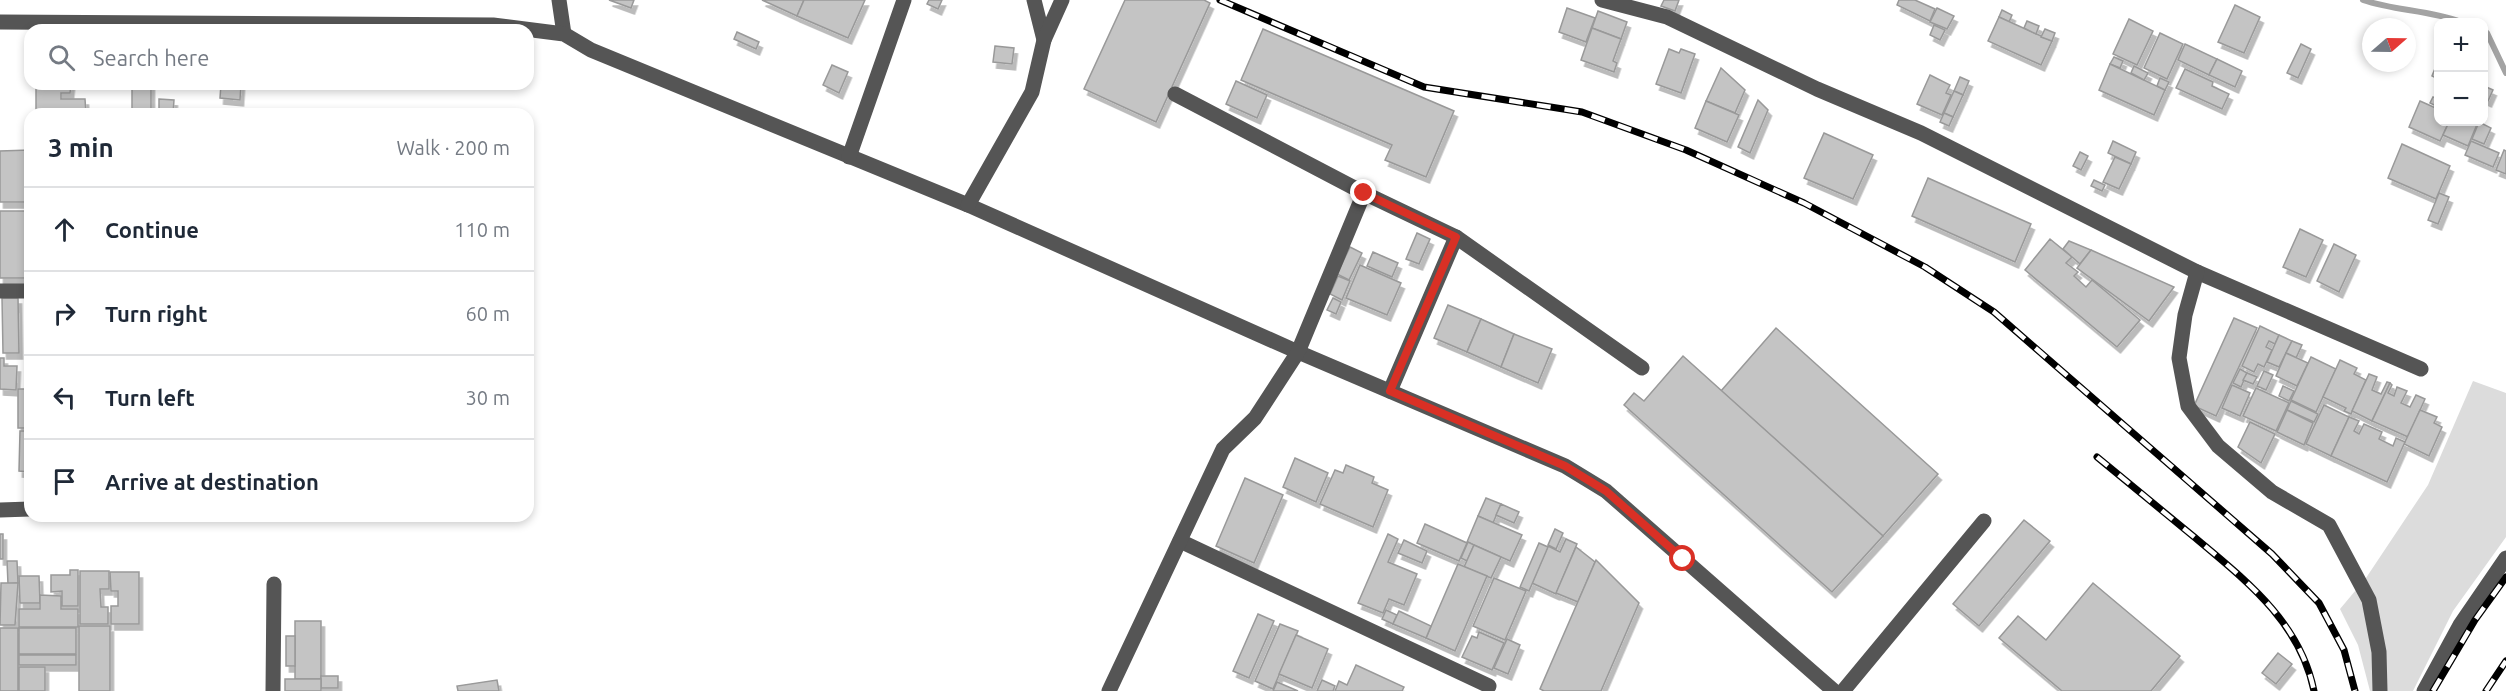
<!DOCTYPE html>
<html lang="en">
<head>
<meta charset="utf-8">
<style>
  :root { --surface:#fff; --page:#f2f2f3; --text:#1f2937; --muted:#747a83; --line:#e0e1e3 }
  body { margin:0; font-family:Ubuntu,sans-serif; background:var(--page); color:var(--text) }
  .controls { position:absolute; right:18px; top:18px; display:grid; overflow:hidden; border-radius:12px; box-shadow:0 3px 9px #0003 }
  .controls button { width:54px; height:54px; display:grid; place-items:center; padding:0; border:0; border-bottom:2px solid var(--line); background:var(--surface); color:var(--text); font:30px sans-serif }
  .compass { position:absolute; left:2362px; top:18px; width:54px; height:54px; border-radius:50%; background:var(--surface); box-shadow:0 3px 9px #0003; rotate:70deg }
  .stop { position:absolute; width:18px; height:18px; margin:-14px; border:4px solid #d93025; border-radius:50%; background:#fff }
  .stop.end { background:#d93025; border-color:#fff; box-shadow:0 2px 6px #0008 }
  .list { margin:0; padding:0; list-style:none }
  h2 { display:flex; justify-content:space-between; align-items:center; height:78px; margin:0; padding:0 24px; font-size:26px }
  h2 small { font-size:20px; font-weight:400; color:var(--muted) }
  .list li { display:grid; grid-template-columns:39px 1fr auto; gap:18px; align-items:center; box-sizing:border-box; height:84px; padding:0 24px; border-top:2px solid var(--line) }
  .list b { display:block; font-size:22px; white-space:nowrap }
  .list em { font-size:20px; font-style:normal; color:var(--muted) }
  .icon { flex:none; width:33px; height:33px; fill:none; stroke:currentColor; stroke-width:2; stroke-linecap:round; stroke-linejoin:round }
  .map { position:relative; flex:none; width:2506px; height:691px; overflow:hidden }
  .search { position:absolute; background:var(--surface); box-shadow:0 3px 9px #0003; left:24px; top:24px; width:510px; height:66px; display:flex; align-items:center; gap:15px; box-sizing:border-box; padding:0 21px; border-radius:18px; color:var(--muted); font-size:22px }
  .panel { position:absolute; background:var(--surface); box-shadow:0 3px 9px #0003; left:24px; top:108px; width:510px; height:414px; border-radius:18px }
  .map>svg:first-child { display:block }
  .green { fill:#dcdcdc }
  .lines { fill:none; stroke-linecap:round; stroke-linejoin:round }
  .stream { stroke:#a3a3a3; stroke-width:6 }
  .building { fill:#c4c4c4; stroke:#999; stroke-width:1.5; filter:url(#shadow) }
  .minor { stroke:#555; stroke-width:15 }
  .rail-casing { stroke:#000; stroke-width:7 }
  .rail { stroke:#fff; stroke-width:4.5; stroke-dasharray:14; stroke-linecap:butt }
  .route { stroke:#d93025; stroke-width:8 }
</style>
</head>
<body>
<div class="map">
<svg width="2506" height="691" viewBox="0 0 2506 691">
  <defs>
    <filter id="shadow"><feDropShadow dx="3.5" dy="6" stdDeviation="0" flood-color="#0004"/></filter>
  </defs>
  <rect width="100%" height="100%" fill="#fff"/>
  <path class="green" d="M2473,381L2506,393V537L2453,611L2413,691H2370L2358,645L2340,609L2366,578L2428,485Z"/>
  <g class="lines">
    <g class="stream">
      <path d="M2363,0C2395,11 2429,10 2461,22"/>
      <path d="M2484,31L2487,33L2506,73"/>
    </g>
  </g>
  <g class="building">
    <path d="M609,0H634L631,8Z"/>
    <path d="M762,0H804L797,16Z"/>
    <path d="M804,0H865L848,38L797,16Z"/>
    <path d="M929,0H942L938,9L927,4Z"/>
    <path d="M1125,0H1204L1210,3L1156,122L1084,89Z"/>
    <path d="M1664,0H1679L1675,11L1661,6Z"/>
    <path d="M1899,0H1915L1935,9L1930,21L1897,5Z"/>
    <path d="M2235,5L2260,17L2244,53L2218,42Z"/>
    <path d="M1567,8L1595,18L1586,42L1559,32Z"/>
    <path d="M1937,8L1954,16L1947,29L1930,22Z"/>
    <path d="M2002,10L2012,15L2009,22L1999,17Z"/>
    <path d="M1598,11L1627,22L1621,39L1592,28Z"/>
    <path d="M1999,17L2052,41L2041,65L1988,41Z"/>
    <path d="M2129,19L2153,31L2137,65L2113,54Z"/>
    <path d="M2027,21L2039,26L2036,34L2024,28Z"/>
    <path d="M1934,25L1945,30L1940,40L1930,35Z"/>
    <path d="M1592,28L1621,39L1613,61L1617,63L1614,72L1581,60Z"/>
    <path d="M1263,29L1454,111L1426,177L1385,160L1392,145L1241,80Z"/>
    <path d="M2045,29L2055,33L2052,41L2041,37Z"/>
    <path d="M737,32L759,42L756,49L734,39Z"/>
    <path d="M2160,33L2183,44L2167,79L2144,68Z"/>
    <path d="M2185,44L2217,59L2209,75L2178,60Z"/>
    <path d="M2301,44L2311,49L2298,78L2287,73Z"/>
    <path d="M995,46L1014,48L1012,64L993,62Z"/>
    <path d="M1669,49L1679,53L1681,49L1695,54L1681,93L1656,84Z"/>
    <path d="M2114,57L2123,61L2120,68L2110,64Z"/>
    <path d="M2217,59L2242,71L2235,87L2209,75Z"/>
    <path d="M2110,64L2165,90L2154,115L2099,90Z"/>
    <path d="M832,65L848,72L839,93L823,85Z"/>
    <path d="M2134,66L2148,73L2144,80L2131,73Z"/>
    <path d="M2436,66L2438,67V79L2432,76Z"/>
    <path d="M1721,68L1745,90L1735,113L1706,101Z"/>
    <path d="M2185,69L2213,82L2212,86L2229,94L2222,109L2176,88Z"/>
    <path d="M1930,75L1950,85L1946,93L1951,95L1942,115L1917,104Z"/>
    <path d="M1960,77L1969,81L1963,95L1954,91Z"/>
    <path d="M2160,78L2169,82L2165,90L2157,86Z"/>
    <path d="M1236,81L1267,95L1257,118L1226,104Z"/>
    <path d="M36,84H71L70,93H61V99H85L86,114H36Z"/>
    <rect x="132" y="84" width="19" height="29"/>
    <path d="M221,84H241L240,100L220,98Z"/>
    <path d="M2484,86L2493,90L2488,101L2484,99Z"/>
    <path d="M1954,91L1963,95L1953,117L1944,113Z"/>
    <path d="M2433,97L2438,99V107L2430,103Z"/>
    <path d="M159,99L174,100L173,114H159Z"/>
    <path d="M1758,100L1768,110L1750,153L1738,147Z"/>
    <path d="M1706,101L1739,115L1727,142L1695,128Z"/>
    <path d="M2420,101L2438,109V122H2449L2440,141L2409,127Z"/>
    <path d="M1944,113L1953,117L1949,126L1940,122Z"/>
    <path d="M2449,122H2478L2468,146L2443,135Z"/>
    <path d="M2479,122L2491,128L2484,144L2472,139Z"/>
    <path d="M1824,133L1873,155L1853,199L1804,178Z"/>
    <path d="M2113,141L2136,152L2131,164L2108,153Z"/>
    <path d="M2471,141L2499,153L2493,167L2465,155Z"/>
    <path d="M2402,144L2450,166L2436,199L2388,178Z"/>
    <path d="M30,150V202H0V151Z"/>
    <path d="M2504,150L2506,151V174L2496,170Z"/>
    <path d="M2080,152L2088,156L2081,170L2073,166Z"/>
    <path d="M2115,157L2131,164L2119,189L2103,182Z"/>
    <path d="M1928,178L2031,224L2015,262L1912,216Z"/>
    <path d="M2094,180L2105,185L2102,191L2091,186Z"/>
    <path d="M2439,193L2449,197L2438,224L2428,220Z"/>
    <rect x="0" y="211" width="30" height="67"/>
    <path d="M2300,229L2323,240L2306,277L2283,267Z"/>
    <path d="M1417,233L1430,239L1419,264L1406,259Z"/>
    <path d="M2050,239L2072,257L2066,263L2078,272L2074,276L2086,287L2092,280L2140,320L2117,347L2025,270Z"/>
    <path d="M2069,241L2091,250L2080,264L2063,249Z"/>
    <path d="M2334,244L2356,255L2339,292L2317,281Z"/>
    <path d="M1350,247L1362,253L1349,280L1337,274Z"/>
    <path d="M2091,250L2174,287L2149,321L2077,268Z"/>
    <path d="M1373,252L1398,263L1392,277L1367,266Z"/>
    <path d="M1360,265L1401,283L1387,315L1346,298Z"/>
    <path d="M1338,276L1350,281L1342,300L1330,294Z"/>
    <path d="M2,298H18L19,353H3Z"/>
    <path d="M1333,298L1341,302L1336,314L1327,310Z"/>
    <path d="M1448,305L1481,319L1467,352L1434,338Z"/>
    <path d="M2234,318L2257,328L2216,416L2194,406Z"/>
    <path d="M1481,319L1514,334L1501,367L1467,352Z"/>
    <path d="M2260,326L2279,335L2275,344L2269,341L2266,347L2272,350L2264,367L2258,364L2254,372L2242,366Z"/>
    <path d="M1776,328L1938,474L1883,536L1721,391Z"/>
    <path d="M1514,334L1552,349L1538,383L1501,367Z"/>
    <path d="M2279,335L2292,341L2279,367L2267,362Z"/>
    <path d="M2292,341L2302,345L2296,358L2286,353Z"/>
    <path d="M2286,353L2308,363L2297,386L2276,376Z"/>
    <path d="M1683,356L1883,536L1832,592L1624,405L1634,393L1644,401Z"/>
    <path d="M2311,357L2336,369L2316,412L2291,400Z"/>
    <path d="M0,358H4V366H17L16,390L0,389Z"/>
    <path d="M2340,360L2357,368L2354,374L2366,380L2351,414L2344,411L2346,408L2323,397Z"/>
    <path d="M2240,369L2247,373L2241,387L2233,383Z"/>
    <path d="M2264,371L2273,375L2266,390L2257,386Z"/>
    <path d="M2247,373L2257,377L2253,384L2243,380Z"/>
    <path d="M2369,374L2377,377L2372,390L2381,394L2387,382L2390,383L2372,421L2352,411Z"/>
    <path d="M2390,383L2392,385L2388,393L2394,396L2397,387L2407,391L2401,403L2410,407L2416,395L2425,399L2408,437L2372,421Z"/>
    <path d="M2232,385L2250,393L2240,416L2222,408Z"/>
    <path d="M2283,386L2294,391L2289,401L2279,396Z"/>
    <path d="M2256,388L2289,403L2276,431L2243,416Z"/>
    <path d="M18,389H30L29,428H18Z"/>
    <path d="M2291,401L2318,414L2314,422L2287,410Z"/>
    <path d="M2324,405L2349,417L2331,456L2306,444Z"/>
    <path d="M2287,410L2313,423L2304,445L2277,432Z"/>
    <path d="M2420,410L2437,417L2434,423L2442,427L2429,456L2404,444Z"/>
    <path d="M2349,417L2359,421L2354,431L2359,434L2364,424L2382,432L2379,439L2393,446L2396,438L2405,442L2387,482L2331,456Z"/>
    <path d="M2250,422L2275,434L2261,463L2238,447Z"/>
    <path d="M20,431H30V472L19,471Z"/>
    <path d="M1295,458L1328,473L1316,502L1283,487Z"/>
    <path d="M1346,465L1374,477L1372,483L1388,490L1373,527L1320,504L1335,470L1343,473Z"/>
    <path d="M1245,478L1283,495L1254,563L1216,546Z"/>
    <path d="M1486,498L1501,504L1493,523L1478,516Z"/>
    <path d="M1501,504L1519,512L1514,523L1496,515Z"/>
    <path d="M1478,516L1522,535L1510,561L1467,542Z"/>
    <path d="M2024,520L2050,541L1979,626L1953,604Z"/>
    <path d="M1425,524L1467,543L1459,561L1417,543Z"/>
    <path d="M1555,529L1563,533L1556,549L1548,545Z"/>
    <rect x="0" y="534" width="3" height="25"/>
    <path d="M1388,534L1398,539L1388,562L1417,574L1404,605L1389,599L1383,613L1358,603Z"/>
    <path d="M1566,539L1577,544L1556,594L1532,583L1548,546L1560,552Z"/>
    <path d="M1404,540L1427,551L1422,563L1398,553Z"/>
    <path d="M1468,542L1474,545L1467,561L1461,558Z"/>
    <path d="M1539,543L1548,547L1529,591L1520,587Z"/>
    <path d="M1474,545L1501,557L1491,578L1464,567Z"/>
    <path d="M1576,547L1595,562L1578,602L1556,593Z"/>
    <path d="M1596,560L1639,603L1601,691H1544L1540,689Z"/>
    <path d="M7,561H17L18,583L8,584Z"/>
    <path d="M1458,564L1487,576L1455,651L1426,638Z"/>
    <path d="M70,570H78V606H62V591L51,592V575H70Z"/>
    <path d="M80,571H109V589H100L101,607H108V624H80Z"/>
    <path d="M110,572H139V624H111V606H118V591H111Z"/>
    <path d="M19,576H39L40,603H20Z"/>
    <path d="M1494,578L1526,591L1505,640L1473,626Z"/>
    <path d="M1,583H18L15,625H0Z"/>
    <path d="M2093,583L2180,656L2151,691H2062L1999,638L2018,616L2046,640Z"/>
    <path d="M40,595L61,596V609H78V627H19V609H40Z"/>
    <path d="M1386,610L1397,615L1393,624L1382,619Z"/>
    <path d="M1399,611L1431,626L1426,638L1393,624Z"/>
    <path d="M1258,614L1274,621L1249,678L1233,671Z"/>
    <rect x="295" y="621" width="26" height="58"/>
    <path d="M1280,624L1298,631L1273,689L1255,681Z"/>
    <rect x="79" y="626" width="31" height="65"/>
    <rect x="0" y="628" width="18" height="63"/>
    <rect x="19" y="628" width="57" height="26"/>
    <path d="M1479,632L1504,643L1492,670L1462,657L1472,636L1477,638Z"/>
    <path d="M1296,635L1328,649L1312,688L1279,674Z"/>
    <rect x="286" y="636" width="9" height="30"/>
    <path d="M1507,639L1520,645L1508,674L1494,668Z"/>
    <path d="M2278,653L2292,664L2276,684L2262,673Z"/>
    <rect x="19" y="655" width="57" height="10"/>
    <path d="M1356,665L1404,687L1402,691H1335L1339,681L1347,685Z"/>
    <rect x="19" y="667" width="26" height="24"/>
    <rect x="321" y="676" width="17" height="12"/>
    <rect x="285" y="679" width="36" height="12"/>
    <path d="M497,680L499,691H458L457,686Z"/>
    <path d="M1322,680L1335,686L1333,691H1317Z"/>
    <path d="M1277,682L1298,691H1273Z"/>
  </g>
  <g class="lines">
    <g class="minor">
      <path d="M559,0L564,34"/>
      <path d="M1034,0L1044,40"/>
      <path d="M1602,0L1667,17L1817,89L1921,133L2197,272L2421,369"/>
      <path d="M0,22L493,25L564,34L591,50L968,205L1298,352L1565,466L1606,491L1834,691"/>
      <path d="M1175,94L1364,193L1456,237L1642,368"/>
      <path d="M849,157L904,0"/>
      <path d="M968,205L1032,92L1044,40L1062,0"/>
      <path d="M2197,272L2185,315L2179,358L2188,406L2218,446L2272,492L2329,525L2369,600L2379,652L2380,691"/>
      <path d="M0,291H30"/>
      <path d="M1390,391L1456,237"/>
      <path d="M0,510L30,509"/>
      <path d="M1180,541L1489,686"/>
      <path d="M273,691L274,584"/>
      <path d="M1109,691L1223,449L1255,418L1298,352L1364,193"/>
      <path d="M1843,691L1984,521"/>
      <path d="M2424,691L2460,625L2506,558"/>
    </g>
    <g class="rail-casing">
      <g id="rail">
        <path d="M1220,0L1424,87L1582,112L1686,150L1804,203L1925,267L1994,312L2272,554L2319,603L2344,650L2355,691"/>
        <path d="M2097,457C2129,483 2161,510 2193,536C2244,579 2300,621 2314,691"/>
        <path d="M2433,691L2475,620L2506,577"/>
        <path d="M2486,691L2506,661"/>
      </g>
    </g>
    <use href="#rail" class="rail"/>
  </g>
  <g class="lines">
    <path class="route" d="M1364,193L1456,237L1390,391L1565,466L1606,491L1683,559"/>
  </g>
</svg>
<div class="controls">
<button>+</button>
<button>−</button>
</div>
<svg class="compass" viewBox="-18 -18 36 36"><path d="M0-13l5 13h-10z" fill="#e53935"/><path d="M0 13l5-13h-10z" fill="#747a83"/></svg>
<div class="stop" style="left:1683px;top:559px"></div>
<div class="stop end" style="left:1364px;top:193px"></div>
<div class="search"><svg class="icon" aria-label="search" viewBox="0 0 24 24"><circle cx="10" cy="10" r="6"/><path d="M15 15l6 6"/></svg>Search here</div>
<section class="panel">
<h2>3 min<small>Walk · 200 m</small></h2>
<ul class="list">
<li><svg class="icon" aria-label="ahead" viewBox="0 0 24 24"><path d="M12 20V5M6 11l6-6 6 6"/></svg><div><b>Continue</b></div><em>110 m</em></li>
<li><svg class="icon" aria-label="right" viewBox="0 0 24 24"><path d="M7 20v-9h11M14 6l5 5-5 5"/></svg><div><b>Turn right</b></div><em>60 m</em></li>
<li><svg class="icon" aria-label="left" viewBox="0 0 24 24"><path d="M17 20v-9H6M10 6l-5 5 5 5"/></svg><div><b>Turn left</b></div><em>30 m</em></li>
<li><svg class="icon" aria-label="arrive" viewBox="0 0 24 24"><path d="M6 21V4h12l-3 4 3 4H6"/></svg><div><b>Arrive at destination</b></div></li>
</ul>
</section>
</div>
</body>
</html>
